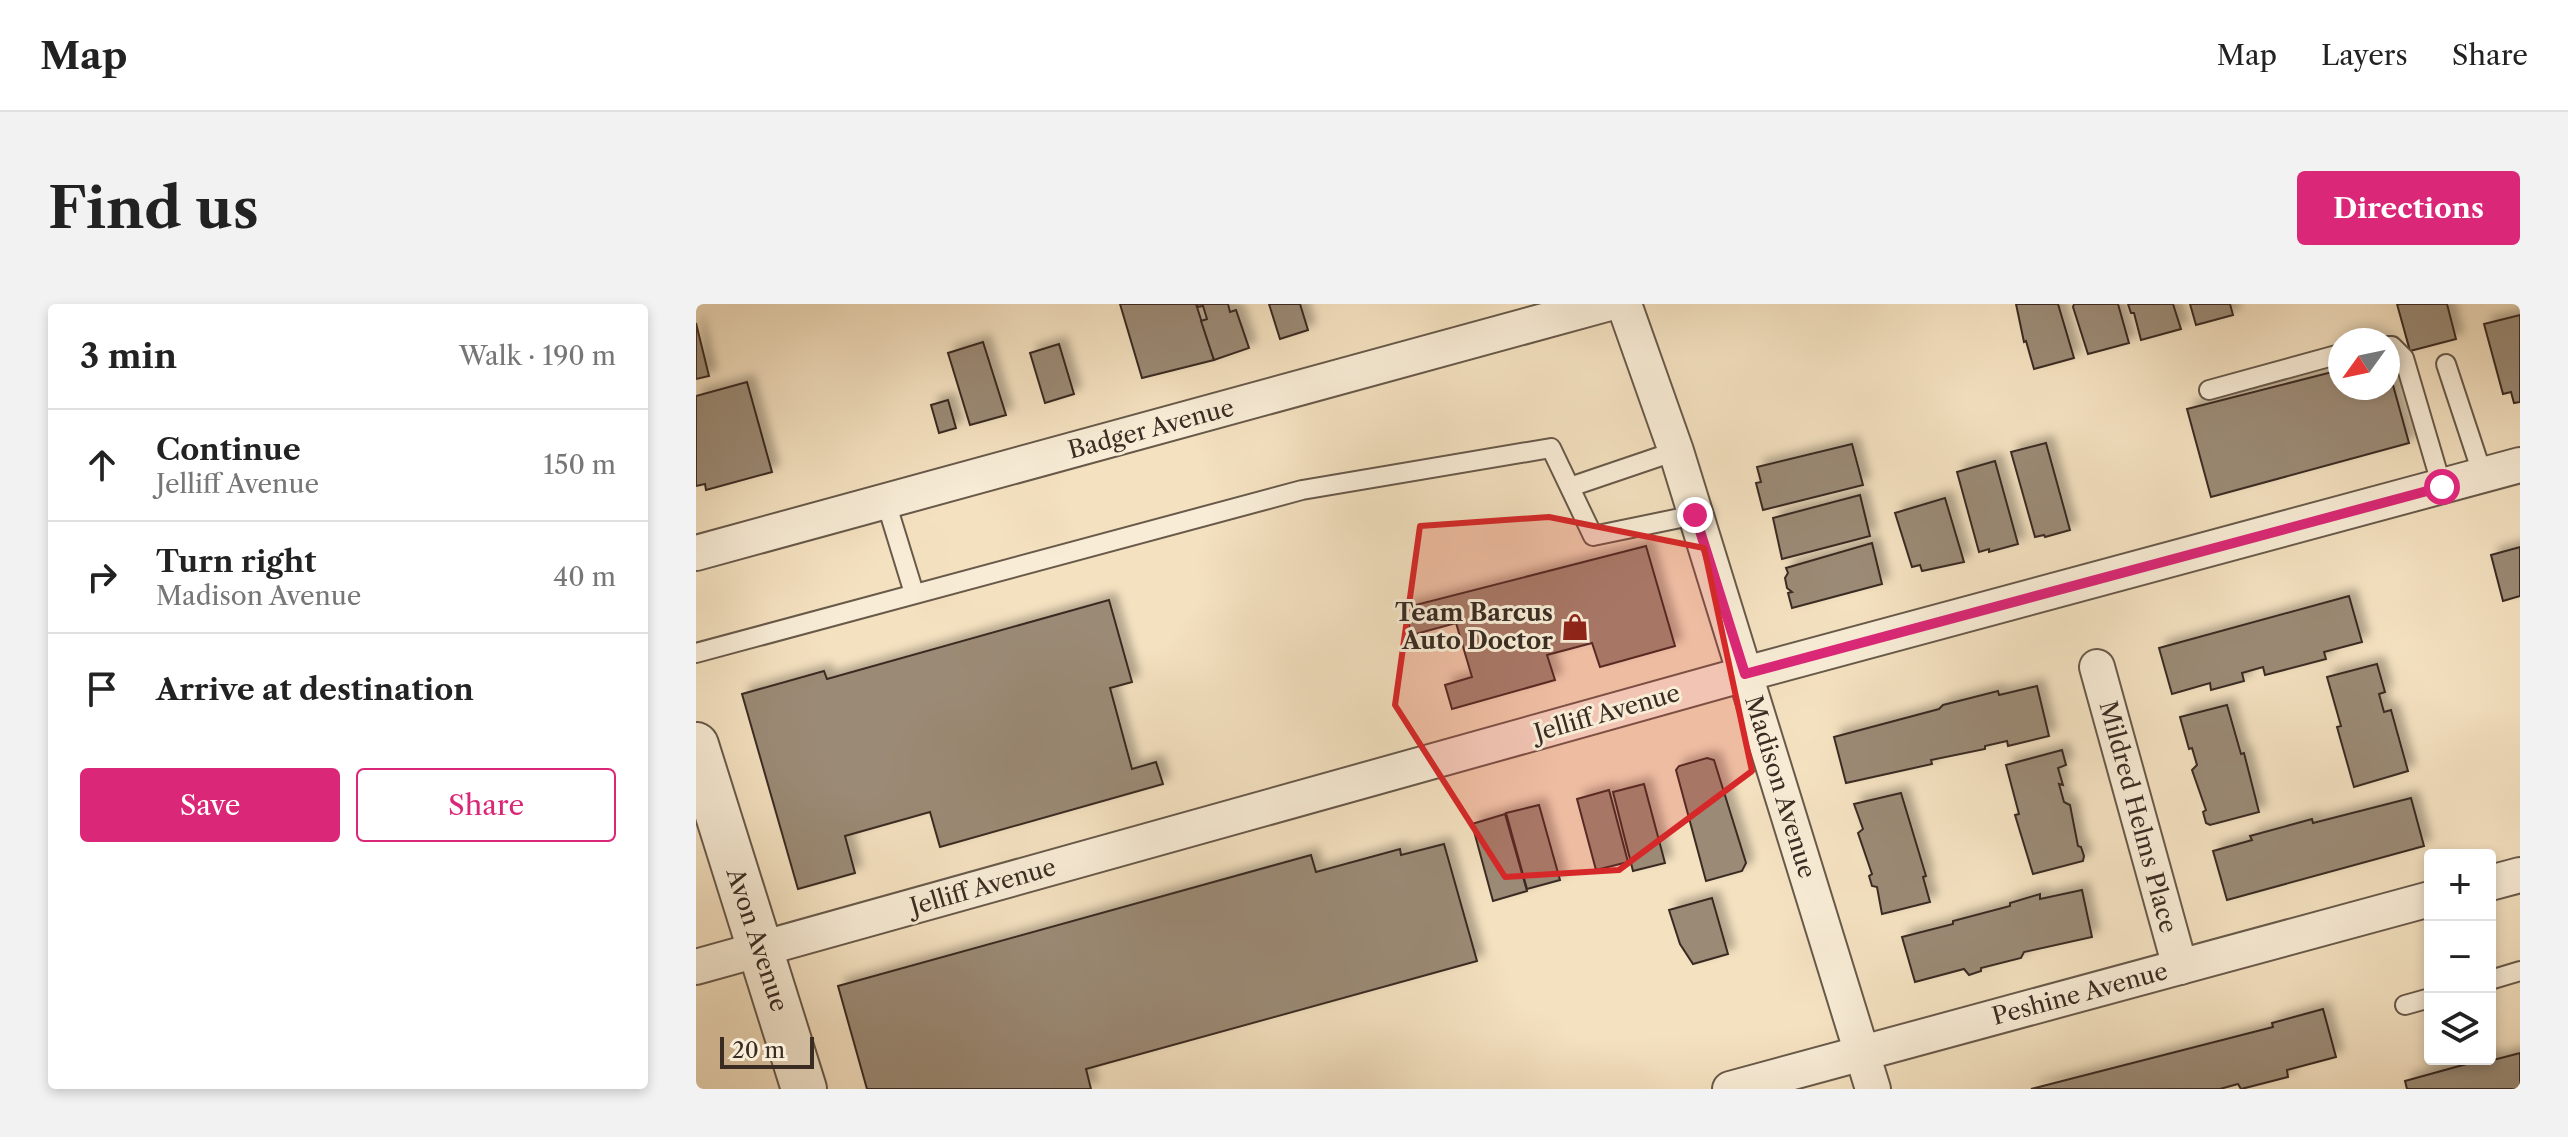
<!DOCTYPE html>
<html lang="en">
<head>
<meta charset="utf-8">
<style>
  :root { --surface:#fff; --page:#f2f2f2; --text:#222; --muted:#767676; --line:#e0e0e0; --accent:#db2777 }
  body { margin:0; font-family:"Libre Caslon Text",serif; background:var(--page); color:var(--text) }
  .controls { position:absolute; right:24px; bottom:24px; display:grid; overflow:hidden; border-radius:8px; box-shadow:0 4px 12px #0003 }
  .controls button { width:72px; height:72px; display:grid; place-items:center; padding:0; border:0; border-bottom:2px solid var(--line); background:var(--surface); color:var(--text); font:40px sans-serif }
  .compass { position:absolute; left:1632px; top:24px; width:72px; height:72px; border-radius:50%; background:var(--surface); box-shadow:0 4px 12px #0003; rotate:237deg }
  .scale { position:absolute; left:24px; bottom:20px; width:94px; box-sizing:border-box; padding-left:8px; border:4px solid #3a2c23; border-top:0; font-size:22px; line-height:28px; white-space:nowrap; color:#3a2c23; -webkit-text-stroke:6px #f8ecd6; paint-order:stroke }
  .stop { position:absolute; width:24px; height:24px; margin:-18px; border:6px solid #db2777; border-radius:50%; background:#fff }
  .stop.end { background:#db2777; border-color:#fff; box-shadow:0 2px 8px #0008 }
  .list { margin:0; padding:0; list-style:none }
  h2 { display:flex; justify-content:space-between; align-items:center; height:104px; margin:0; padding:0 32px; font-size:34px }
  h2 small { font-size:26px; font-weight:400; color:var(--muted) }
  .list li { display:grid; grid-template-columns:52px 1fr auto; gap:24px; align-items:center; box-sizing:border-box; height:112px; padding:0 32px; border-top:2px solid var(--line) }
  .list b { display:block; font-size:30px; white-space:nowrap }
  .list p { margin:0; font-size:26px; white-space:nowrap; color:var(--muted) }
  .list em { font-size:26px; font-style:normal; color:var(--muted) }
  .actions { display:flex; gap:16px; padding:24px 32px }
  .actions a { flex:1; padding:18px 0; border:2px solid var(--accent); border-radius:8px; text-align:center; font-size:28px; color:var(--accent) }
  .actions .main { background:var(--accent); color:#fff }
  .icon { flex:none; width:44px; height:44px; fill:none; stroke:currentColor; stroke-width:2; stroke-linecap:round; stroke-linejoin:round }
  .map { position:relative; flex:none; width:1824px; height:785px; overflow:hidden; border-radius:8px }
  header { display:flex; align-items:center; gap:48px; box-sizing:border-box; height:112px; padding:0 40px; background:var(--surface); border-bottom:2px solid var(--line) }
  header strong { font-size:38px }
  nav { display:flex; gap:44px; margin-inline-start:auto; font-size:28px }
  .intro { display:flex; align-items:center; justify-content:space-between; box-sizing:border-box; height:192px; padding:0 48px }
  h1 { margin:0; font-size:56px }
  .button { padding:20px 36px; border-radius:8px; background:var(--accent); color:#fff; font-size:28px; font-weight:700 }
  main { display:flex; gap:48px; padding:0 48px }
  aside { flex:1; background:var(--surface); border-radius:8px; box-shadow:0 4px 12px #0003 }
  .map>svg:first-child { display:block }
  .building { fill:#9b8a75; stroke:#3a2c23; stroke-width:2; filter:url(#shadow) }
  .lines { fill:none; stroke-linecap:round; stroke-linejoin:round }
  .service-casing { stroke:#68594a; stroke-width:22 }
  .minor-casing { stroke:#68594a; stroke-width:38 }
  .tertiary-casing { stroke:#68594a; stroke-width:48 }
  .service { stroke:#f8ecd6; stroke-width:18 }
  .minor { stroke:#f8ecd6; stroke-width:34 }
  .tertiary { stroke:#f8ecd6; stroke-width:44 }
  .route { stroke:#db2777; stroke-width:10 }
  .marked { fill:#d62828; fill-opacity:0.2; stroke:#d62828; stroke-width:6; stroke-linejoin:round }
  .labels { text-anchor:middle; stroke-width:6; stroke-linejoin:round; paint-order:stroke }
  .street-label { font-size:24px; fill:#3a2c23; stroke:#f8ecd6 }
  .poi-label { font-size:24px; font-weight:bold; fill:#3a2c23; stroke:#f8ecd6; text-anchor:end }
</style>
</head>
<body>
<header>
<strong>Map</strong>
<nav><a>Map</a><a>Layers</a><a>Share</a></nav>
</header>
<div class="intro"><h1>Find us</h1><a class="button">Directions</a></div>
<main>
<aside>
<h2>3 min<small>Walk · 190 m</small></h2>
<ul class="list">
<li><svg class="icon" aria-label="ahead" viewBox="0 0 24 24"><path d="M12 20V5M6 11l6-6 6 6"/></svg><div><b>Continue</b><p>Jelliff Avenue</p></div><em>150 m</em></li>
<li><svg class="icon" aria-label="right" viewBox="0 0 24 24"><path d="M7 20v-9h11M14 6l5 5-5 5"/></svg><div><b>Turn right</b><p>Madison Avenue</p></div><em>40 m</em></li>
<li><svg class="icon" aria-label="arrive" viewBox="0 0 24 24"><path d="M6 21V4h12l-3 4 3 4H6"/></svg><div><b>Arrive at destination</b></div></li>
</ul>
<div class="actions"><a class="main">Save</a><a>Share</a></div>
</aside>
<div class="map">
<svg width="1824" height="785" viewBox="0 0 1824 785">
  <defs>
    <filter id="shadow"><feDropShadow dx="7" dy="-7" stdDeviation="4" flood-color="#0004"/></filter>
  </defs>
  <rect width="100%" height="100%" fill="#f4e1c0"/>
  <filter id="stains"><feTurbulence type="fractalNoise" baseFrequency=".0025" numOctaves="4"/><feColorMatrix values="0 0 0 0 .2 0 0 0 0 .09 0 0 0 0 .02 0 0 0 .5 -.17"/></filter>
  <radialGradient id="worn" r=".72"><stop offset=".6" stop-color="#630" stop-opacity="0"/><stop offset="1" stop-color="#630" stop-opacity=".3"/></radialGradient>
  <g class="building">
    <path d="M424,0H500L518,56L446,74Z"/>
    <path d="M500,0H532L534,8L540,6L553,44L518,56L505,17L511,15L507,2L502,3Z"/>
    <path d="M573,0H604L612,26L584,35Z"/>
    <path d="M1320,0H1362L1378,54L1338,65L1330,37L1328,38Z"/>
    <path d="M1378,0H1422L1433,39L1392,50L1377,3Z"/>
    <path d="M1432,0H1477L1485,25L1445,36L1438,9H1435Z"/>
    <path d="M1494,0H1534L1537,11L1500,21Z"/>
    <path d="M1701,0H1751L1760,35L1714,47Z"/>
    <path d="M1824,11V98L1818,99L1815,88L1807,90L1788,20Z"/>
    <path d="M0,19L13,72L0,75Z"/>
    <path d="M287,38L310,111L274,121L252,49Z"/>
    <path d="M363,40L378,90L349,99L334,49Z"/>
    <path d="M1692,63L1713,139L1515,193L1491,105L1644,66V84H1692Z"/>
    <path d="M51,78L76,168L10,186L9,180L0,182V92Z"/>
    <path d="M252,96L260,124L243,129L235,101Z"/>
    <path d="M1350,139L1374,226L1349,233L1348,231L1339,233L1315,148Z"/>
    <path d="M1156,140L1167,181L1067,206L1060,179L1065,178L1061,163Z"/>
    <path d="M1299,157L1322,240L1293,248V245L1283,248L1261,168Z"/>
    <path d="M1164,191L1174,232L1086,255L1077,214Z"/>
    <path d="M1249,194L1268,258L1226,267L1224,261L1216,263L1199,209Z"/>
    <path d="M1176,239L1186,280L1096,304L1092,289L1096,288L1091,284L1089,274L1092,269L1090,264Z"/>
    <path d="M950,242L979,342L904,363L896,339L851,351L859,376L756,405L749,381L776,373L760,319L716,331L708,304Z"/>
    <path d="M1824,243V292L1807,297L1795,251Z"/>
    <path d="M1653,292L1666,338L1628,348L1630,355L1569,371L1567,363L1546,369L1548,377L1515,386L1514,379L1476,390L1463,344Z"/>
    <path d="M413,296L436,378L414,384L436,465L460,458L467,480L244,543L234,508L149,532L159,569L102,585L46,390L128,367L131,375Z"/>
    <path d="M1681,360L1689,388L1683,390L1688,408L1695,406L1712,467L1658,483L1641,423L1645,422L1631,373Z"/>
    <path d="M1341,382L1353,432L1312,442L1311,437L1289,442V445L1235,456L1236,460L1150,479L1138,433L1243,405L1247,401L1302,387L1303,391Z"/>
    <path d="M1531,401L1545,450L1548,449L1563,508L1514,521L1510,519L1507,508L1510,506L1496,466L1501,461L1496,444L1493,445L1484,413Z"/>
    <path d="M1366,446L1370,461L1362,464L1367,481L1363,480L1368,498L1374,501L1382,542L1385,543L1388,552L1387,557L1337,570L1319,511L1323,510L1310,461Z"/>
    <path d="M1011,454L1018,456L1050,559L1046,567L1010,577L980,466L983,462Z"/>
    <path d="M948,480L969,559L937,567L917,488Z"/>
    <path d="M913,486L932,558L900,566L881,495Z"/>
    <path d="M1205,489L1230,572L1227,573L1234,598L1186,610L1181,583L1176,582L1173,572L1176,570L1162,529L1167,525L1158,500Z"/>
    <path d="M1715,494L1728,542L1531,596L1517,547L1556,536L1554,532L1616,515L1617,519Z"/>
    <path d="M843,501L864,576L831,585L810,509Z"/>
    <path d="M809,510L831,587L797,597L776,520Z"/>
    <path d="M748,540L781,657L390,765L395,785H171L142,682L615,551L620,568L704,545L705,551Z"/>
    <path d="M1386,586L1396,633L1328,648L1325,654L1285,664V667L1273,671L1268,665L1219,678L1206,633L1257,620V617L1314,602V599L1344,590V595Z"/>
    <path d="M1016,594L1032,650L997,660L984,640L973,606Z"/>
    <path d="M1627,705L1640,753L1591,766L1592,773L1545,785L1542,780L1524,785H1335L1577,723L1576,719Z"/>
    <path d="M1824,749V785H1711L1709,777L1796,753L1797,756Z"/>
  </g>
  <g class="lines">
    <g class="service-casing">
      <g id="service">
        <path d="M1692,42H1696L1708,54L1746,183"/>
        <path d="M1750,60L1787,172"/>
        <path d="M1513,86L1644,50"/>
        <path d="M874,183L980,147"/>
        <path d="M190,198L218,289"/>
        <path d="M0,349L606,186L855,144L897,232L999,211"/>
        <path d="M1794,676L1824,667"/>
        <path d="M1709,701L1734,694"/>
      </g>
    </g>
    <g class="minor-casing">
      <g id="minor">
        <path d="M928,0L980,147L1177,785"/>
        <path d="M0,249L910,0"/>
        <path d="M1401,363L1484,663"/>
        <path d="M1794,579L1824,571"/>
        <path d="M0,663L1049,370L1824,161"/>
        <path d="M1034,785L1734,595"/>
      </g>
    </g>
    <g class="tertiary-casing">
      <path id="tertiary" d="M0,441L108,785"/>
    </g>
    <use href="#service" class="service"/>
    <use href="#minor" class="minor"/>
    <use href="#tertiary" class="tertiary"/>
  </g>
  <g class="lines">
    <path class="route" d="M999,211L1049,370L1746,183"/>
  </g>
  <path class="marked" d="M853,213L1008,244L1056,467L923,566L809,573L699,401L724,222Z"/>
  <defs>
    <g id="shop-bare" transform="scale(2.16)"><path d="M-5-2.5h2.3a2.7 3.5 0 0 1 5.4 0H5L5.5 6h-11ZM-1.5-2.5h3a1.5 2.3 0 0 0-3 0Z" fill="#8f2418" stroke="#f8ecd6" stroke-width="2.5" paint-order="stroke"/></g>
  </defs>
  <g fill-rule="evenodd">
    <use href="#shop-bare" x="879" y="323"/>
  </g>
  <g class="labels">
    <g class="street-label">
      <text transform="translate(455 125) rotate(-15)" y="8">Badger Avenue</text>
      <text transform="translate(911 409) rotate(-16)" y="8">Jelliff Avenue</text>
      <text transform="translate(1084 483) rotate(73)" y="8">Madison Avenue</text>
      <text transform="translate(1442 513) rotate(75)" y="8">Mildred Helms Place</text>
      <text transform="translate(287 583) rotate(-16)" y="8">Jelliff Avenue</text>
      <text transform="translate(61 636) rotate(72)" y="8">Avon Avenue</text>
      <text transform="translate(1384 690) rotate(-15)" y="8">Peshine Avenue</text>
    </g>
    <g class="poi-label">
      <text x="857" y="317">Team Barcus<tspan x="857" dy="28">Auto Doctor</tspan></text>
    </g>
  </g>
  <rect width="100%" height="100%" filter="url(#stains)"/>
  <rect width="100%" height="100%" fill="url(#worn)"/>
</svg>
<div class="controls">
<button>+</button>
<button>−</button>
<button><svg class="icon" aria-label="layers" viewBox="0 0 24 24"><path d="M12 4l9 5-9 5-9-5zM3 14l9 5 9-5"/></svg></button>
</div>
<svg class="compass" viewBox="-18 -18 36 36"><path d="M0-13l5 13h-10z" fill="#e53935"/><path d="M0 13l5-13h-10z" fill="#767676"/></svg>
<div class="scale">20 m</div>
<div class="stop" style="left:1746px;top:183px"></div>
<div class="stop end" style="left:999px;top:211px"></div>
</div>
</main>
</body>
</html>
